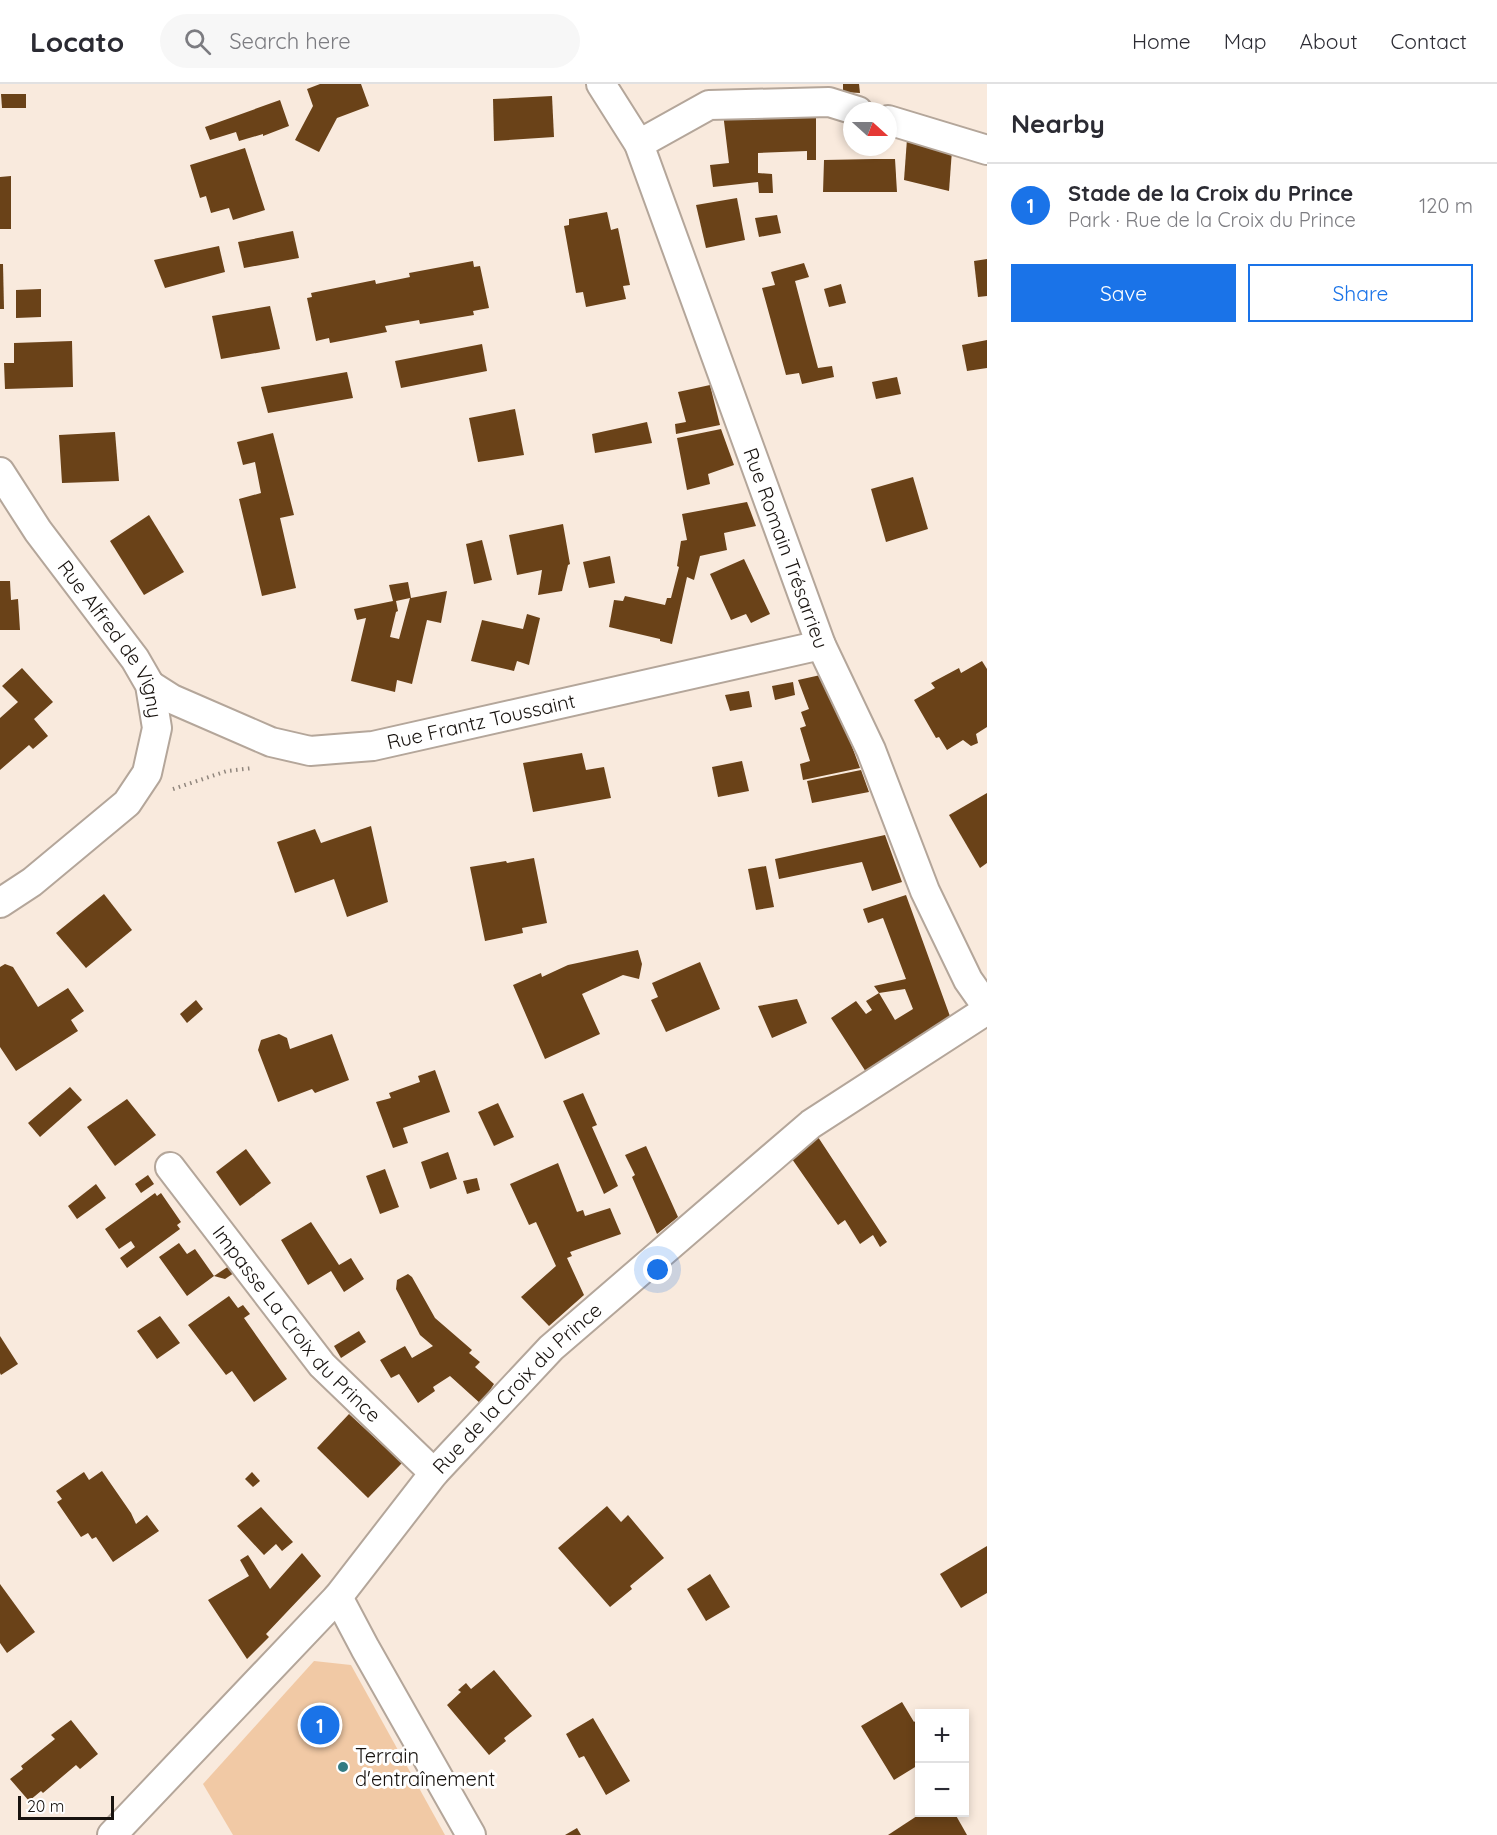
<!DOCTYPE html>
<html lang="en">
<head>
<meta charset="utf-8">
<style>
  :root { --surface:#fff; --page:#f7f7f7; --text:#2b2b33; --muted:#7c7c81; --line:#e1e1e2; --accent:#1a73e8 }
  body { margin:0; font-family:Quicksand,sans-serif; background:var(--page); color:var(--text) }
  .controls { position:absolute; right:18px; bottom:18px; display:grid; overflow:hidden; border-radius:0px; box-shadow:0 3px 9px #0003 }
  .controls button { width:54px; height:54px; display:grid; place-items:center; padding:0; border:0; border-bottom:2px solid var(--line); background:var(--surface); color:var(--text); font:30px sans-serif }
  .compass { position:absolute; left:843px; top:18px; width:54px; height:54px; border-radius:50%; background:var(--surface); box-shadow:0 3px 9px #0003; rotate:111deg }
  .scale { position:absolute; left:18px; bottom:15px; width:96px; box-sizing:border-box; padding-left:6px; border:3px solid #18130f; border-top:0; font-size:16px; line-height:21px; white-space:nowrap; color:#18130f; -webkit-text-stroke:4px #fff; paint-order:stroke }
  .you { position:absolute; left:658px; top:1186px; width:21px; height:21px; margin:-15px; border:4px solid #fff; border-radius:50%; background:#1a73e8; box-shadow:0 0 0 9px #1a73e833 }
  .badge { display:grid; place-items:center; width:39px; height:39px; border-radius:50%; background:var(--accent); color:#fff; font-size:20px; font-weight:700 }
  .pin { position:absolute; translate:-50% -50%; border:3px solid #fff; box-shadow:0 2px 6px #0006 }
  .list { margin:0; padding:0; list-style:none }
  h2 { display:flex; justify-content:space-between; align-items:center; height:78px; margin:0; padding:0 24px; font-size:26px }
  h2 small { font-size:20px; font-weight:400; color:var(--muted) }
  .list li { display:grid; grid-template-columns:39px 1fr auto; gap:18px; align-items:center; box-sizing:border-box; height:84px; padding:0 24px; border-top:2px solid var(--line) }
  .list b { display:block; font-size:22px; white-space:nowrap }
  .list p { margin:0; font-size:20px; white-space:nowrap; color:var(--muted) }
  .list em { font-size:20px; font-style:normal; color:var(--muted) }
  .actions { display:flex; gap:12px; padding:18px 24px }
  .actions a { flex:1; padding:14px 0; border:2px solid var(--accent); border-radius:0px; text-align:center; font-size:21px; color:var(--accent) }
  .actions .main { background:var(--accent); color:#fff }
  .icon { flex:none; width:33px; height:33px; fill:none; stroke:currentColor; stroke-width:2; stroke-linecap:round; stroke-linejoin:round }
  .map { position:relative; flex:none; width:987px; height:1751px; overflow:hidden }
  header { display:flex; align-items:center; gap:36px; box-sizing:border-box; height:84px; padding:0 30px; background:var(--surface); border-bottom:2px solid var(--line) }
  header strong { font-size:28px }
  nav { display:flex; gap:33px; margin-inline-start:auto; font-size:21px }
  .search { width:420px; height:54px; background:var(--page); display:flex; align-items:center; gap:15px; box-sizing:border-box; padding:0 21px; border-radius:33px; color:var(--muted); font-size:22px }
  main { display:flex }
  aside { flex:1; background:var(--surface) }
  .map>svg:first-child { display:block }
  .green { fill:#f1c9a5 }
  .building { fill:#6a4218; fill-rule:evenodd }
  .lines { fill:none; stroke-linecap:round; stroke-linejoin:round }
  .street-casing { stroke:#b4a69a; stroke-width:32 }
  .path { stroke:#90867d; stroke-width:4; stroke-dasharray:1.5 4.5; stroke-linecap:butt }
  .street { stroke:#fff; stroke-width:28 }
  .poi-dot { fill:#337b83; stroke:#fff; stroke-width:2 }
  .labels { text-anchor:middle; stroke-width:6; stroke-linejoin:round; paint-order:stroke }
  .street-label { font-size:20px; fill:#18130f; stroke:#fff }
  .poi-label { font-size:20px; fill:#18130f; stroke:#fff; text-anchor:start }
</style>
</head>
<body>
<header>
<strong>Locato</strong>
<div class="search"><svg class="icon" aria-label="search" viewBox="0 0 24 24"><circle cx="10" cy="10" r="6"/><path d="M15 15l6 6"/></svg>Search here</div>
<nav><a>Home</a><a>Map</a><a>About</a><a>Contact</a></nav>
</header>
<main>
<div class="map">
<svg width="987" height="1751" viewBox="0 0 987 1751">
  <rect width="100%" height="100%" fill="#f9eadd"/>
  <path class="green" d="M314,1577L351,1581L445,1751H233L203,1700Z"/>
  <g class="building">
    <path d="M320,0H361L369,22L337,34L319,68L295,56L313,22L307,5Z"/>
    <path d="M843,0H859L860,9L843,8Z"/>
    <path d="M1,10H26V24H2Z"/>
    <path d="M552,12L554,53L494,57L493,15Z"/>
    <path d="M280,16L289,42L263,52V50L239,57L236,48L210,56L205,43Z"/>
    <path d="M816,28V76H807V67L758,69V89L772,90L773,109H759L758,98L713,103L710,81L729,79L723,29Z"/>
    <path d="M907,55L952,66L949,107L904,96Z"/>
    <path d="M245,64L265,126L233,136L229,124L211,129L206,112L200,114L190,81Z"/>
    <path d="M874,75H895L897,108H823L824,76Z"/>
    <path d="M11,92V145H0V93Z"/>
    <path d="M737,114L745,156L706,164L696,121Z"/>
    <path d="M607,128L611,146L618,144L630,201L623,202L626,215L586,223L583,208L576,209L564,142L569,141V135Z"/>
    <path d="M777,131L781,149L759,153L755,134Z"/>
    <path d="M293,147L299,174L244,184L238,158Z"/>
    <path d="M219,162L225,188L165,204L154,176Z"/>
    <path d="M987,175V212L978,213L974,177Z"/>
    <path d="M473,177L474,183L480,182L489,224L473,227L474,231L420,240L419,236L385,242L387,248L330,259L329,254L316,257L307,214L312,213L311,209L375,196L376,200L410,193L409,189Z"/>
    <path d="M804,179L809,193L795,197L806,239L818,284L832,282L834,293L802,300L799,289L786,291L762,204L775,201L771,188Z"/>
    <path d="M0,180H3L4,225H0Z"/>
    <path d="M841,200L846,219L829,223L824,205Z"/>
    <path d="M41,205V233L16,234V206Z"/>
    <path d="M270,222L280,265L221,275L212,232Z"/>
    <path d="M987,256V284L967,287L962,261Z"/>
    <path d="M72,257L73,303L5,305L4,279H14V259Z"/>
    <path d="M482,260L487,287L401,304L395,277Z"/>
    <path d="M347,288L353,314L268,329L261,303Z"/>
    <path d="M897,293L901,310L876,315L872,298Z"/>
    <path d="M710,301L720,341L676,350L675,340L686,338L678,308Z"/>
    <path d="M515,325L524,371L478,378L469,334Z"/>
    <path d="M647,338L652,359L595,369L592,350Z"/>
    <path d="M721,345L734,381L708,390L710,400L687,406L677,354Z"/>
    <path d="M115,348L119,397L62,399L59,351Z"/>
    <path d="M273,349L294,431L280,434L296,504L262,512L239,415L261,409L255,378L243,381L237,358Z"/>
    <path d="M913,393L928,445L886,458L871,405Z"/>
    <path d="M747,418L756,442L724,449L727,466L700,472L694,496L687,493L672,560L660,557V555L609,543L614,516L623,517L625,512L665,521L667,514H671L679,483L677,482L681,457L687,456L682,430Z"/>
    <path d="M149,431L184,488L144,511L110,457Z"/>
    <path d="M563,440L570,480L568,481L562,507L538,511L542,486L517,491L509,451Z"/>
    <path d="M482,456L492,496L474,500L466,460Z"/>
    <path d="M610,472L615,499L589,504L583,478Z"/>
    <path d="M744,475L770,530L751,539L746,530L731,536L710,490Z"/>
    <path d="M0,497H10L11,516L18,515L20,546H0Z"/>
    <path d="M408,498L411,514L447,507L441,539L427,536L412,600L397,596L395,608L351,597L366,534L357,536L354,525L393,517L389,501ZM410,514L399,555L390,553L396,528L398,527L396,517Z"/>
    <path d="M527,530L540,534L529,581L517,577L514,587L471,577L482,536L523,545Z"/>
    <path d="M982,577L987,585V643L976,650L978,659L971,662L963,656L947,666L939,653L936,654L914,616L935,604L931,599L959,584L961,589Z"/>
    <path d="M22,584L53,618L34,635L48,652L33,665L29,661L0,686V634L18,618L2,602Z"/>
    <path d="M825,590L860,684L803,696L800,680L810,677L800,644L806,642L801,628L809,625L798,596Z"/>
    <path d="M793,598L795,611L775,616L772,602Z"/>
    <path d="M749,607L752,623L730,627L725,611Z"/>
    <path d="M582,669L586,686L604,683L611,714L533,728L523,679Z"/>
    <path d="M742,677L749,707L718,713L712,683Z"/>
    <path d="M861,686L869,708L812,719L807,697Z"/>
    <path d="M987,709V779L980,784L949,731Z"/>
    <path d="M371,742L388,818L347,833L334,795L295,809L277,758L315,745L321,759Z"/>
    <path d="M885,751L902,798L872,807L862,778L779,795L775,775Z"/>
    <path d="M534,774L547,839L522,844L523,849L485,857L470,783L506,777L507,779Z"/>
    <path d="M766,782L774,823L756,826L748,785Z"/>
    <path d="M104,810L132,846L86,884L56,849Z"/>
    <path d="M906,811L951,935L866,988L831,934L856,917L866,930L872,926L866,917L879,909L874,902L906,895L883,834L868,839L863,825ZM905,905L913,925L895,936L879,909Z"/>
    <path d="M638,866L642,880L639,895L623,891L582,910L600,950L545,975L513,901L541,889L542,893L568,881Z"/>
    <path d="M700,878L720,925L666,948L651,916L658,913L652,899Z"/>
    <path d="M5,880L13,883L38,923L68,904L84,927L71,936L78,947L16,987L0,963V883Z"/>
    <path d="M797,915L807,939L772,954L758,922Z"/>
    <path d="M196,916L203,925L187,939L180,930Z"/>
    <path d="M279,950L287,954L290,965L332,950L349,996L315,1009L312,1005L278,1018L258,966L261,956Z"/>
    <path d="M435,986L450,1028L403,1044L408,1059L393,1064L376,1018L391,1014L389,1009L420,998L418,992Z"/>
    <path d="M70,1003L82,1016L40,1053L28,1039Z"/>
    <path d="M583,1009L597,1041L592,1043L618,1102L604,1110L563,1017Z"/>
    <path d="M127,1015L156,1051L115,1082L87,1043Z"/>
    <path d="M498,1019L514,1053L494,1062L478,1028Z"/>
    <path d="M818,1053L887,1158L880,1163L873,1151L860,1160L845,1136L838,1141L792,1075Z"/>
    <path d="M646,1062L678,1133L657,1150L632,1093L635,1091L625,1071Z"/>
    <path d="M246,1065L271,1099L240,1122L216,1088Z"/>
    <path d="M448,1068L457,1095L430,1105L421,1078Z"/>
    <path d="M558,1079L577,1128L583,1126L585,1132L610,1124L621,1150L570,1168L572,1172L567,1174L584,1211L549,1242L521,1213L556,1182L536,1138L529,1141L510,1100Z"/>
    <path d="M385,1085L399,1123L380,1130L366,1092Z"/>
    <path d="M148,1091L154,1100L141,1109L135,1100Z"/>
    <path d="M477,1094L480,1106L467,1110L463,1097Z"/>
    <path d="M96,1100L106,1114L77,1135L68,1122Z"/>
    <path d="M155,1109L157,1112L161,1109L181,1138L177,1141L180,1145L127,1184L120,1174L135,1163L131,1157L119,1165L105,1145Z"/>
    <path d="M311,1138L339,1181L351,1174L364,1195L344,1208L331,1187L308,1201L281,1156Z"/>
    <path d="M179,1159L187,1170L195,1165L214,1192L187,1212L159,1173Z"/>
    <path d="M232,1180L237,1187L225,1195L214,1192Z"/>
    <path d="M408,1190L412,1193L435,1234L472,1266L469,1269L480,1278L475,1283L494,1300L481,1320L450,1292L433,1303L435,1307L418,1319L399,1290L391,1294L380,1276L405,1262L412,1274L433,1262L420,1251L396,1205L397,1196Z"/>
    <path d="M229,1212L238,1224L243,1221L250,1230L244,1234L287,1295L254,1318L232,1287L226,1291L188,1241Z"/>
    <path d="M160,1232L180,1259L157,1275L137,1247Z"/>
    <path d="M359,1247L366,1258L341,1274L334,1262Z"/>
    <path d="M0,1252L18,1280L1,1291L0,1289Z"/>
    <path d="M349,1330L402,1379L368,1414L317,1364Z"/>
    <path d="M102,1387L131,1429L136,1440L147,1431L159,1447L113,1478L96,1453L92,1455L88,1449L81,1453L57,1418L62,1415L56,1407L84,1388L89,1396Z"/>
    <path d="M252,1388L260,1397L253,1403L245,1395Z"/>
    <path d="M607,1422L621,1438L628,1431L664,1474L630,1502L632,1505L610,1523L558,1464Z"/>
    <path d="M261,1423L293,1458L282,1467L276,1460L264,1471L237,1442Z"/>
    <path d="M987,1462V1509L961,1524L940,1490Z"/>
    <path d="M302,1469L321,1492L266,1550L269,1553L247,1575L208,1516L249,1492L240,1476L248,1471L270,1505Z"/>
    <path d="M710,1490L730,1523L706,1537L687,1505Z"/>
    <path d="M0,1500L35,1548L7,1569L0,1559Z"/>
    <path d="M494,1586L532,1632L504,1654L506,1657L489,1671L447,1621L461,1608L458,1606L466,1599L471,1605Z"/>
    <path d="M902,1618L914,1638L918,1635L920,1637V1680L894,1696L861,1642Z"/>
    <path d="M593,1634L630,1697L606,1711L584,1672L579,1674L566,1650Z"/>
    <path d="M71,1636L98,1670L80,1685L76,1681L43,1709L41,1707L29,1717L10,1695L23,1685L21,1682L55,1655L51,1651Z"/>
    <path d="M923,1728H954L967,1751H888Z"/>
    <path d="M577,1744L581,1751H565Z"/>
  </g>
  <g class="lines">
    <g class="street-casing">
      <g id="street">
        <path id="s1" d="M601,0L639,60L821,561L871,666L925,807L968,896L987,923"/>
        <path d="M888,36L987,66"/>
        <path d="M639,60L709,21L829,18L858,27"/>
        <path id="s2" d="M0,388L38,447L135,575L150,601L157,644L147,689L127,719L32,798L0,819"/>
        <path id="s3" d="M150,601L172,615L271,658L310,667L373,662L821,561"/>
        <path id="s4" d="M170,1083L322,1281L434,1389"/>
        <path d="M338,1513L365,1564L471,1751"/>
        <path id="s5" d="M112,1751L338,1513L434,1389L551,1264L811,1040L987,926"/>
      </g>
    </g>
    <path class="path" d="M173,705L227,687L253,684"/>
    <use href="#street" class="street"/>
  </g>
  <circle class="poi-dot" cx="343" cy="1683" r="6"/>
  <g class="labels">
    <g class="street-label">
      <text dy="7" stroke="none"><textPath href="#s1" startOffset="501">Rue Romain Trésarrieu</textPath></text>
      <text dy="7" stroke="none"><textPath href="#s2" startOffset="202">Rue Alfred de Vigny</textPath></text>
      <text dy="7" stroke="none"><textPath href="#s3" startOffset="348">Rue Frantz Toussaint</textPath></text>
      <text dy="7" stroke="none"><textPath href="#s4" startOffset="202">Impasse La Croix du Prince</textPath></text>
      <text dy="7" stroke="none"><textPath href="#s5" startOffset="604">Rue de la Croix du Prince</textPath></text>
    </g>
    <g class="poi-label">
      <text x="355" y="1679">Terrain<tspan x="355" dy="23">d'entraînement</tspan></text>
    </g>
  </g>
</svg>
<div class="controls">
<button>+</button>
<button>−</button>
</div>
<svg class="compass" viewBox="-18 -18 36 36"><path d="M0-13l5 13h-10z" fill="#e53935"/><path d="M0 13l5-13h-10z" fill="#7c7c81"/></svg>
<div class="scale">20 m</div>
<div class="you"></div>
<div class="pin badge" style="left:320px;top:1641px">1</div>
</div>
<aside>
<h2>Nearby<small></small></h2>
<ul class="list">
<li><span class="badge">1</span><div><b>Stade de la Croix du Prince</b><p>Park · Rue de la Croix du Prince</p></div><em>120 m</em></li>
</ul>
<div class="actions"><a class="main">Save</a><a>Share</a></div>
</aside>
</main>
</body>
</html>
